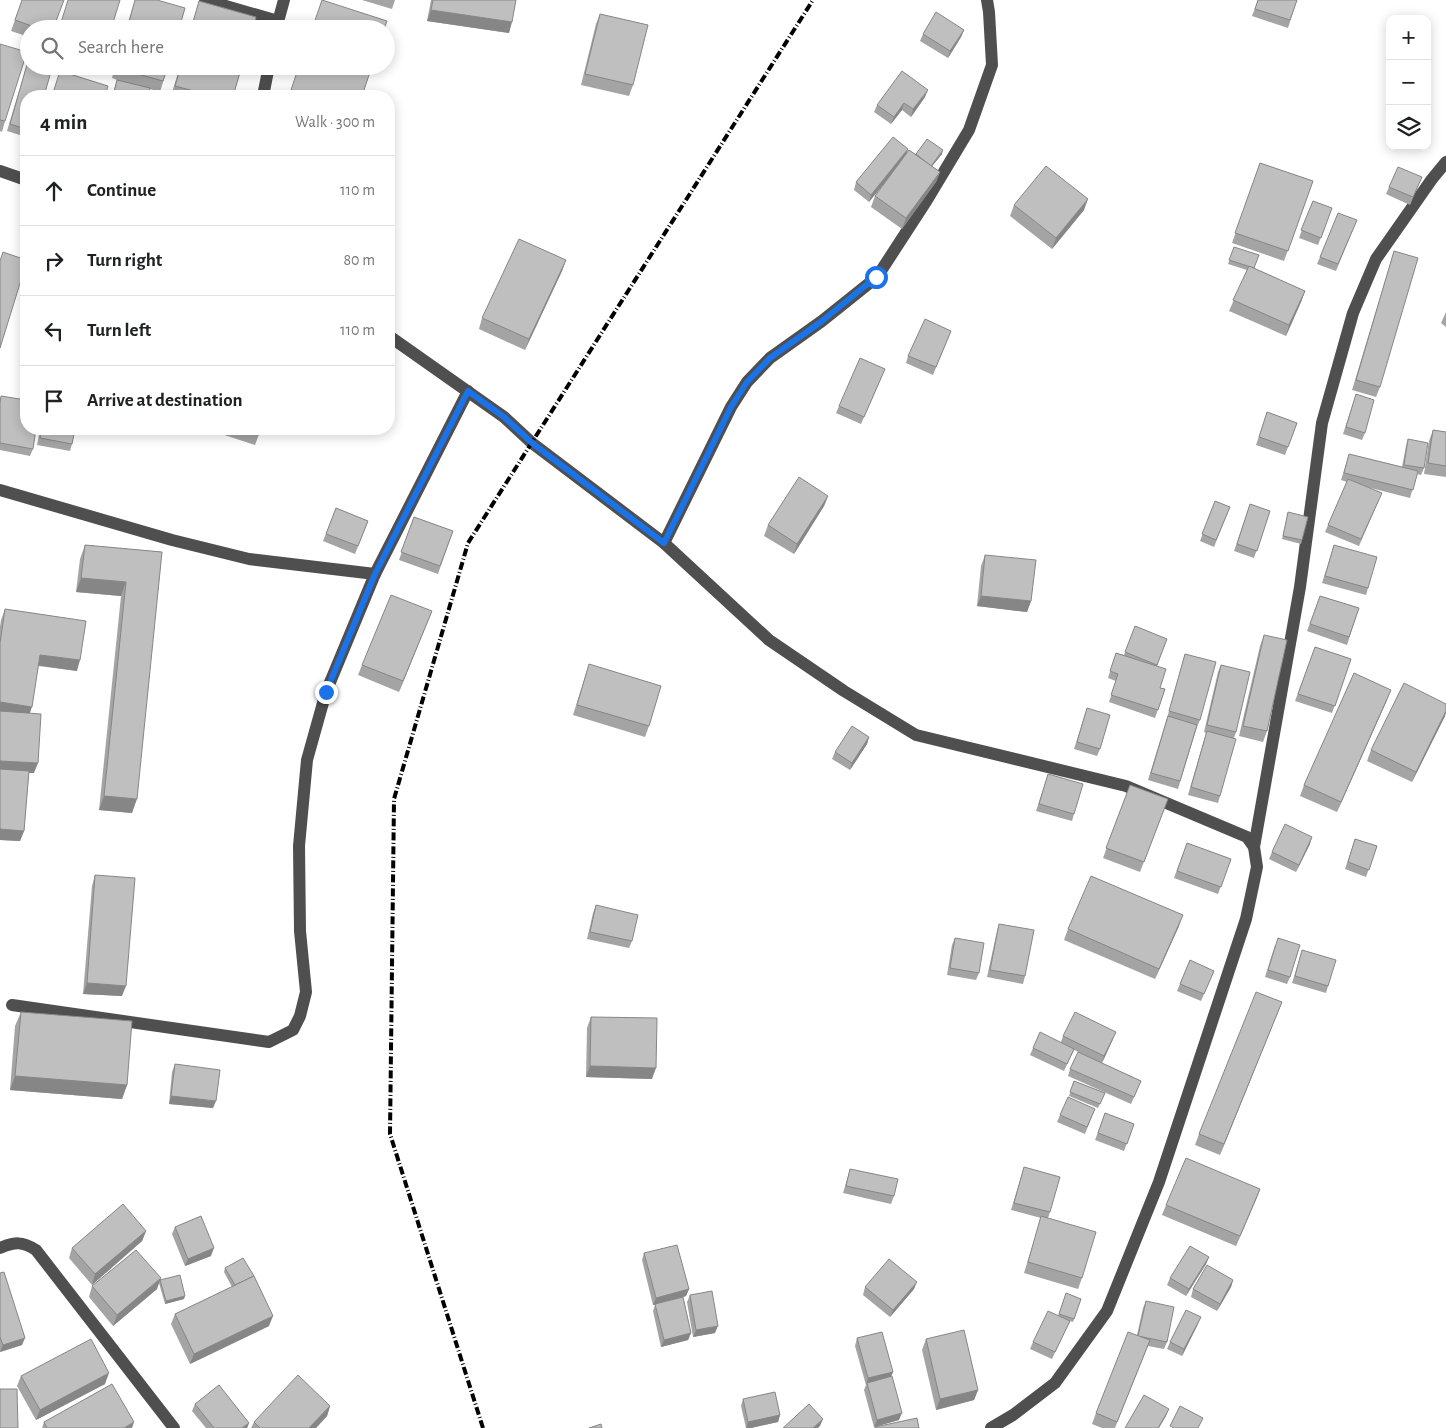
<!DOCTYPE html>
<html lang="en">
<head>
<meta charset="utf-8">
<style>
  :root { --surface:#fff; --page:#f6f6f6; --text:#202124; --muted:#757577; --line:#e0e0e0 }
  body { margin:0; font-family:"Alegreya Sans",sans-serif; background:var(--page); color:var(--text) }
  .controls { position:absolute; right:15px; top:15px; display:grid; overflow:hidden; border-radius:10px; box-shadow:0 2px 12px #0003 }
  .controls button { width:45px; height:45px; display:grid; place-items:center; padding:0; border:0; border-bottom:1px solid var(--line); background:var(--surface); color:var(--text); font:25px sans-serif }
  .stop { position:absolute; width:15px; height:15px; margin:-11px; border:4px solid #1a73e8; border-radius:50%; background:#fff }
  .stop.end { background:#1a73e8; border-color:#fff; box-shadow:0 1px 5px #0008 }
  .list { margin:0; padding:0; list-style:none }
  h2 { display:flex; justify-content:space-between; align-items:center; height:65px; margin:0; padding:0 20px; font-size:21px }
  h2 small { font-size:16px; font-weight:400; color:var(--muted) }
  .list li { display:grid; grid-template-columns:32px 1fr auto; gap:15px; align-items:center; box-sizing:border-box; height:70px; padding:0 20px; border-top:1px solid var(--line) }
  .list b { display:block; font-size:19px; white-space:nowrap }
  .list em { font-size:16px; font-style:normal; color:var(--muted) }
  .icon { flex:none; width:28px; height:28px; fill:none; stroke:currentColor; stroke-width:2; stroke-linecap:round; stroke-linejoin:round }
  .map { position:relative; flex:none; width:1446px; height:1428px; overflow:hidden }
  .search { position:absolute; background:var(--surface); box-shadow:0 2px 12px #0003; left:20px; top:20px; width:375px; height:55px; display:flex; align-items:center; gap:12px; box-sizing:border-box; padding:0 18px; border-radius:28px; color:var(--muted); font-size:19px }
  .panel { position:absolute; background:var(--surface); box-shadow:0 2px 12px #0003; left:20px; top:90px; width:375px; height:345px; border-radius:20px }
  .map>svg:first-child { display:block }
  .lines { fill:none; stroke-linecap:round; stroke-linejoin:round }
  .minor { stroke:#4f4f4f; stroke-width:12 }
  .rail { stroke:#000; stroke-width:4; stroke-dasharray:8 2.5 1 2.5; stroke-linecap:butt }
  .wall { fill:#a4a4a4 }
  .shaded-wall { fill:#868686 }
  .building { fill:#bfbfbf; stroke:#868686 }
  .route { stroke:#1a73e8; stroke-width:6 }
</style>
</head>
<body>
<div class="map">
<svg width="1446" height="1428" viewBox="0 0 1446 1428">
  <rect width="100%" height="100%" fill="#fff"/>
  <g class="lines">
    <g class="minor">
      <path d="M205,0L278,21"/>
      <path d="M276,29L284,0"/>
      <path d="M263,96L269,66"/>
      <path d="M0,171L26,180"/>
      <path d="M389,336L504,417L532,443L664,543L769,640L844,691L916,735L1126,786L1247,837L1254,847L1257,867L1246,919L1159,1182L1107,1311L1055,1383L1013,1415L991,1428"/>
      <path d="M0,490L172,540L249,559L375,574"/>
      <path d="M664,543L731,407L747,382L770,358L822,321L877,277L927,200L969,130L992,65L989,12L987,0"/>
      <path d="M1254,847L1300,587L1322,423L1353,313L1376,259L1432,179L1446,162"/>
      <path d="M12,1005L269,1042L293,1030L300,1016L306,992L300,931L299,846L307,760L326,692L375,574L468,391"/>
      <path d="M0,1248C15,1242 22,1241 36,1250L174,1428"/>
    </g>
    <path class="rail" d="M483,1428L390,1134L394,799L468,543L813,0"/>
  </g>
  <g class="wall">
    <path d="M22,0L53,29H29V37L11,31Z"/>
    <path d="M135,0H157L179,29H126Z"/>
    <path d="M362,0H395L392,9Z"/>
    <path d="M431,0H516L509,33L427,21Z"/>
    <path d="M1258,0H1297L1288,28L1252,16Z"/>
    <path d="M199,1L253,29H191Z"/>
    <path d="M600,14L633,85L629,96L581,85L596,24Z"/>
    <path d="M964,30L961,37L948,58L920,41L923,34Z"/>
    <path d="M0,44L5,121L2,132L0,131Z"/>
    <path d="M28,61L26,96V137L7,131Z"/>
    <path d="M70,66H99L96,74Z"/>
    <path d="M115,66H168L160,92L150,89L148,96H112L117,80L112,78Z"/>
    <path d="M180,66H242L233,96H171Z"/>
    <path d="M925,97L911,117L902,110L891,124L874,112L877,105Z"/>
    <path d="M907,153L916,154H942L932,166L940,172L936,182L902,229L871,207L875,196L894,171L869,202L854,190L856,182Z"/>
    <path d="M1260,163L1313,181L1284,261L1232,243Z"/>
    <path d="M1422,177L1410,205L1386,194L1389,187Z"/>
    <path d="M1313,201L1332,208L1318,245L1299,238Z"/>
    <path d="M1014,205L1084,210L1052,249L1010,216Z"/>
    <path d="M1357,220L1336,271L1317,264L1320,257Z"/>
    <path d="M1234,247L1254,268L1305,291L1301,302L1286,336L1229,311L1247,270L1228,264Z"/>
    <path d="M1394,251L1380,387L1376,397L1352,390L1391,261Z"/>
    <path d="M566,260L562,271L525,350L479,329L482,318Z"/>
    <path d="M1446,312V327L1441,323Z"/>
    <path d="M951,331L933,375L906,363L908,356Z"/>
    <path d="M882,376L861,424L836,413L839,406Z"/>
    <path d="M1356,394L1365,433L1362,440L1343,434Z"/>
    <path d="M1,396L33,449L30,456L0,450V400Z"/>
    <path d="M1267,412L1297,423L1285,455L1256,445Z"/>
    <path d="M40,429H75L72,444L70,451L37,445Z"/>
    <path d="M206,429H261L255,445Z"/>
    <path d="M1433,430L1446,432V477L1424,474L1429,441Z"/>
    <path d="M1408,439L1424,468L1421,475L1417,474L1410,498L1367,487L1379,500L1359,546L1325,532L1347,482L1341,480L1349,454L1402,467L1406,446Z"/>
    <path d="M828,496L824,506L794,554L764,536L768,525Z"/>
    <path d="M1215,501L1230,507L1214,547L1200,541Z"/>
    <path d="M1250,504L1270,511L1254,558L1234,551Z"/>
    <path d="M336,508L368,521L355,554L323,541Z"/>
    <path d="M1288,512L1302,540L1301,544L1282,539Z"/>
    <path d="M414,517L453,531L438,574L399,560Z"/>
    <path d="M85,545L162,552L132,813L99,810L121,596L76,592L80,559Z"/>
    <path d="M1334,545L1368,588L1366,595L1322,583Z"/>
    <path d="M985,555L1031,601L1027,612L977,606L981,566Z"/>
    <path d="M1320,596L1359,608L1347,645L1307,631Z"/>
    <path d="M5,609L77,671L38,666L30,713L34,773H29L24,831L20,841L0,840V627L1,620Z"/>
    <path d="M432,611L399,692L358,675L362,665Z"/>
    <path d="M1135,626L1167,639L1157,666L1160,688L1165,689L1155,718L1109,702L1116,681L1108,678L1116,653L1124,655Z"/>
    <path d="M1264,635L1267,731L1263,742L1239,736L1260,646Z"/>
    <path d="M1315,647L1351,659L1332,713L1295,701Z"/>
    <path d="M1185,654L1200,720L1197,727L1178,789L1148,780L1167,718Z"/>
    <path d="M589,664L649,726L645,737L573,715Z"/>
    <path d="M1221,665L1236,732L1234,738L1220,796L1218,803L1188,795L1206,733L1204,732L1218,672Z"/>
    <path d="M1387,700L1337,812L1300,796L1304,785Z"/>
    <path d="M1446,704V712L1445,716L1412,782L1367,761L1371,750Z"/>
    <path d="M1087,708L1100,749L1097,756L1074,749Z"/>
    <path d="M869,737L867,744L850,770L832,759L835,752Z"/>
    <path d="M1048,774L1074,814L1072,821L1036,811Z"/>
    <path d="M1130,785L1168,799L1140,872L1103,858Z"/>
    <path d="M1355,839L1377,846L1366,877L1345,869Z"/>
    <path d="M1187,843L1231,859L1218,894L1174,878Z"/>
    <path d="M1310,844L1296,872L1269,859L1272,852Z"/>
    <path d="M95,875L122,996L83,994L92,886Z"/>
    <path d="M596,905L632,941L629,948L587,939L593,913Z"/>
    <path d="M999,924L1025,976L1023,984L987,977L997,931Z"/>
    <path d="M1179,926L1155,979L1064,940L1068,929Z"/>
    <path d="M955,938L979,973L976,980L947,975L952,945Z"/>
    <path d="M1275,945L1290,977L1287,984L1265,977Z"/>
    <path d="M1300,957L1328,986L1326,993L1292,983Z"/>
    <path d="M1190,960L1211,978L1201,1001L1177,991Z"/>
    <path d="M1282,1002L1220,1155L1195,1145L1199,1134Z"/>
    <path d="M21,1012L127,1085L122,1099L10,1090L15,1026Z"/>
    <path d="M591,1017L652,1079L586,1077L587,1028Z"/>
    <path d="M1063,1036L1113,1039L1102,1063L1141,1081L1131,1104L1068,1076L1070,1069L1093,1059L1074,1050L1064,1071L1030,1055L1033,1048L1061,1042Z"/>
    <path d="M175,1064L213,1108L169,1104L172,1072Z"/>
    <path d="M1074,1081L1105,1093L1098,1108L1069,1096Z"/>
    <path d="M1105,1113L1134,1124L1124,1151L1095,1140Z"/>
    <path d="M1060,1115L1092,1116L1085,1134L1057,1122Z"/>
    <path d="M1024,1167L1050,1212L1048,1218L1082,1278L1078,1289L1024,1273L1041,1218L1011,1210Z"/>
    <path d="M850,1169L894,1196L891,1204L843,1193Z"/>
    <path d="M1260,1189L1236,1246L1162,1215L1166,1205Z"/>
    <path d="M175,1227L211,1256L185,1266L172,1234Z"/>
    <path d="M146,1231L142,1241L92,1285L69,1258L72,1248Z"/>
    <path d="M644,1253L689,1289L686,1296L678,1299L691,1333L688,1340L661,1347L653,1311L655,1305H653L642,1260Z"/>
    <path d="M1209,1257L1206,1264L1186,1296L1167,1285L1170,1278Z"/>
    <path d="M225,1268L269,1326L190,1364L171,1324L175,1314L232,1287L224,1272Z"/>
    <path d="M0,1273L22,1345L0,1352Z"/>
    <path d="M160,1280L184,1299L165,1304L159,1283Z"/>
    <path d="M1233,1280L1231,1287L1217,1311L1191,1297L1193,1289Z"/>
    <path d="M92,1286L157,1289L113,1326L89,1297Z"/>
    <path d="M865,1287L914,1289L890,1317L863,1295Z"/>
    <path d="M1066,1293L1081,1299L1073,1322L1070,1321L1052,1359L1030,1349L1033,1342L1058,1316Z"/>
    <path d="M690,1295L715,1333L693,1337L687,1302Z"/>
    <path d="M1146,1301L1167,1342L1164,1349L1148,1346L1115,1428H1102L1092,1424L1096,1413L1137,1335L1143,1308Z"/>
    <path d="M1198,1324L1182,1356L1167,1349L1170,1342Z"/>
    <path d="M857,1338L893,1372L891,1376L899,1420L874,1427L864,1390L866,1385L855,1346Z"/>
    <path d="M926,1339L978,1390L974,1400L936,1410L922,1350Z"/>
    <path d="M21,1376L105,1384L36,1420L17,1386Z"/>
    <path d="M743,1399L780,1415L778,1422L751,1428H746L741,1406Z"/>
    <path d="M195,1404L249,1423L247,1428H206L192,1411Z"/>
    <path d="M330,1406L327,1416L316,1428H251L254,1422Z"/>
    <path d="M44,1422L132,1428H42Z"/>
  </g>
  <g class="shaded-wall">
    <path d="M431,10L512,22L509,33L427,21Z"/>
    <path d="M964,30L961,37L948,58L950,51Z"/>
    <path d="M928,90L925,97L911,117L913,109Z"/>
    <path d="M904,103L902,110L891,124L894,117Z"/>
    <path d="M908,149L906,156L869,202L871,195Z"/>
    <path d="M943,150L942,154L929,170L931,167Z"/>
    <path d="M940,172L936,182L902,229L906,218Z"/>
    <path d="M1088,199L1084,210L1052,249L1056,238Z"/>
    <path d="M566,260L562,271L525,350L529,339Z"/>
    <path d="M1305,291L1301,302L1286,336L1289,325Z"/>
    <path d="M828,496L824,506L794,554L797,544Z"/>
    <path d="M81,578L126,582L121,596L76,592Z"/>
    <path d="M981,596L1031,601L1027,612L977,606Z"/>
    <path d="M432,611L428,621L399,692L403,681Z"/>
    <path d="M40,655L80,660L77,671L36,665Z"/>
    <path d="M1391,690L1387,700L1337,812L1341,802Z"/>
    <path d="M0,702L32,707L28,718L0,714Z"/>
    <path d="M1446,711L1445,716L1412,782L1416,772Z"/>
    <path d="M869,737L867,744L850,770L852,763Z"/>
    <path d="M0,761L38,763L34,773L0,772Z"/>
    <path d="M104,796L137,799L132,813L99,810Z"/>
    <path d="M0,829L24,831L20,841L0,840Z"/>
    <path d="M1312,837L1310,844L1296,872L1299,865Z"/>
    <path d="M1183,915L1179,926L1155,979L1159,969Z"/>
    <path d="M87,983L126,986L122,996L83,994Z"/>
    <path d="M1282,1002L1278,1012L1220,1155L1224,1144Z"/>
    <path d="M1116,1032L1113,1039L1102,1063L1104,1056Z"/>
    <path d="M590,1066L656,1068L652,1079L586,1077Z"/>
    <path d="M15,1076L127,1085L122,1099L10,1090Z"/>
    <path d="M171,1096L216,1101L213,1108L169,1104Z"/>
    <path d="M1260,1189L1256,1200L1236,1246L1240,1236Z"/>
    <path d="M146,1231L142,1241L92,1285L95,1274Z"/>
    <path d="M214,1248L211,1256L185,1266L188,1259Z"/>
    <path d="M1209,1257L1206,1264L1186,1296L1189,1289Z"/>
    <path d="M161,1278L157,1289L113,1326L117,1315Z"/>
    <path d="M1233,1280L1231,1287L1217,1311L1220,1304Z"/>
    <path d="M917,1282L914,1289L890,1317L893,1310Z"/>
    <path d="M689,1289L686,1296L653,1305L656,1298Z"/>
    <path d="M185,1296L184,1299L165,1304L166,1301Z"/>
    <path d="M273,1316L269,1326L190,1364L194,1354Z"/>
    <path d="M1201,1317L1198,1324L1182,1356L1184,1349Z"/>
    <path d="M718,1326L715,1333L693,1337L696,1330Z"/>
    <path d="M691,1333L688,1340L661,1347L664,1340Z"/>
    <path d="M25,1338L22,1345L0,1352L3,1345Z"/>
    <path d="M893,1372L890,1379L867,1383L866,1385L868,1378Z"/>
    <path d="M109,1373L105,1384L36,1420L40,1410Z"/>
    <path d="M978,1390L974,1400L936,1410L940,1399Z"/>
    <path d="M330,1406L327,1416L316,1428H309Z"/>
    <path d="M1169,1409L1166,1416L1159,1428H1158Z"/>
    <path d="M902,1413L899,1420L874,1427L877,1420Z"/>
    <path d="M780,1415L778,1422L751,1428H746L748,1422Z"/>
    <path d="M823,1419L820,1426L818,1428H813Z"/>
    <path d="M134,1422L132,1428H124Z"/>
    <path d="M249,1423L247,1428H242Z"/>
  </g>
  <g class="building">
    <path d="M22,0H64L53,29H40L15,20Z"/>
    <path d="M68,0H120L111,29H59Z"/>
    <path d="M135,0H157L185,8L179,29H127Z"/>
    <path d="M322,0L387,21L384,29H312Z"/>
    <path d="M433,0H516L512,22L431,10Z"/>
    <path d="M1258,0H1297L1290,20L1255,9Z"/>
    <path d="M199,1L256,17L253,29H191Z"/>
    <path d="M936,12L964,30L950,51L923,34Z"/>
    <path d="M600,14L648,25L633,85L585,74Z"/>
    <path d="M0,44L27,52L5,121L0,120Z"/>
    <path d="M28,61L29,62V66H45L52,68L44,96H26V129L10,124Z"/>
    <path d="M116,66H168L163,81L116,68Z"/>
    <path d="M181,66H242L233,96H212L175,86Z"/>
    <path d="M299,66H372L362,96H289Z"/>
    <path d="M60,71L108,86L105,96H52Z"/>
    <path d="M902,71L928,90L913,109L904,103L894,117L877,105Z"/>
    <path d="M117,80L150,88L148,96H113Z"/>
    <path d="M893,137L908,149L871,195L856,182Z"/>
    <path d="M927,139L943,150L931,166L916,154Z"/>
    <path d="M909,150L940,172L906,218L875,196Z"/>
    <path d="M1260,163L1313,181L1288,251L1235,233Z"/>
    <path d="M1046,166L1088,199L1056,238L1014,205Z"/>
    <path d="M1398,167L1422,177L1413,197L1389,187Z"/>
    <path d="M1313,201L1332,208L1321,238L1301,230Z"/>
    <path d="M1338,213L1357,220L1338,264L1320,257Z"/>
    <path d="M519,239L566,260L529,339L482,318Z"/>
    <path d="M1234,247L1259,255L1254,268L1229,260Z"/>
    <path d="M1394,251L1418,258L1380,387L1356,380Z"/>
    <path d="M3,252L26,260V264L0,348V261Z"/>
    <path d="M1249,266L1305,291L1289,325L1233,300Z"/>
    <path d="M925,319L951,331L936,367L908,356Z"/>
    <path d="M860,358L885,369L864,417L839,406Z"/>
    <path d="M1356,394L1374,400L1365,433L1346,427Z"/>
    <path d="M1,396L26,400V429H36L33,449L0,443V403Z"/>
    <path d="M1267,412L1297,423L1288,447L1259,437Z"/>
    <path d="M41,429H75L72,444L40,438Z"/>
    <path d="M242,429H261L259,434Z"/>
    <path d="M1433,430L1446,432V466L1428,463Z"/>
    <path d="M1408,439L1428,443L1424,468L1404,465Z"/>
    <path d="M1349,454L1418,471L1413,490L1344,473Z"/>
    <path d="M799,477L828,496L797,544L768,525Z"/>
    <path d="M1348,479L1382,493L1361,539L1328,525Z"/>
    <path d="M1215,501L1230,507L1216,540L1202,534Z"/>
    <path d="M1250,504L1270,511L1257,551L1237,544Z"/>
    <path d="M336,508L368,521L358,546L326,534Z"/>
    <path d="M1288,512L1308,517L1302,540L1283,536Z"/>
    <path d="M414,517L453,531L440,566L401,552Z"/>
    <path d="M85,545L162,552L137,799L104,796L126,582L81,578Z"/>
    <path d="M1334,545L1377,557L1368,588L1325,576Z"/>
    <path d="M985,555L1036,560L1031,601L981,596Z"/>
    <path d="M391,595L432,611L403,681L362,665Z"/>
    <path d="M1320,596L1359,608L1349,637L1310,624Z"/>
    <path d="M5,609L86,621L80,660L40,655L32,707L0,702V643Z"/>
    <path d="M1135,626L1167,639L1157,665L1125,652Z"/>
    <path d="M1264,635L1287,640L1267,731L1243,726Z"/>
    <path d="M1315,647L1351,659L1335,706L1298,694Z"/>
    <path d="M1116,653L1166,669L1160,688L1165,689L1158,710L1111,695L1118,674L1110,671Z"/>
    <path d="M1185,654L1216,662L1200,720L1169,711Z"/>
    <path d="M589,664L661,686L649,726L577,705Z"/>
    <path d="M1221,665L1250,672L1236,732L1207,725Z"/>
    <path d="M1354,673L1391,690L1341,802L1304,785Z"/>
    <path d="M1404,683L1446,704V711L1416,772L1371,750Z"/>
    <path d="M1087,708L1110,715L1100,749L1077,742Z"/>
    <path d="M0,711L41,714L38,763L0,761Z"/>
    <path d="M1168,716L1197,725L1180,781L1151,773Z"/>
    <path d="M852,726L869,737L852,763L835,752Z"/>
    <path d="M1207,731L1236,739L1220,796L1191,787Z"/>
    <path d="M0,769L29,771L24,831L0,829Z"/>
    <path d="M1048,774L1083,784L1074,814L1039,804Z"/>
    <path d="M1130,785L1168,799L1144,862L1106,848Z"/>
    <path d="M1285,824L1312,837L1299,865L1272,852Z"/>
    <path d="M1355,839L1377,846L1369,870L1348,862Z"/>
    <path d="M1187,843L1231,859L1221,887L1177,871Z"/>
    <path d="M95,875L135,878L126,986L87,983Z"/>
    <path d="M1091,876L1183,915L1159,969L1068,929Z"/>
    <path d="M596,905L638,915L632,941L590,932Z"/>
    <path d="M999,924L1034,930L1025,976L990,970Z"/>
    <path d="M955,938L984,943L979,973L950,968Z"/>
    <path d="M1278,938L1300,945L1290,977L1268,970Z"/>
    <path d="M1302,950L1336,960L1328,986L1295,976Z"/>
    <path d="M1190,960L1214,971L1204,994L1180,984Z"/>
    <path d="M1256,992L1282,1002L1224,1144L1199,1134Z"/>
    <path d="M21,1012L132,1021L127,1085L15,1076Z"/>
    <path d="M1075,1012L1116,1032L1104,1056L1063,1036Z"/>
    <path d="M591,1017L657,1018L656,1068L590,1066Z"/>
    <path d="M1040,1032L1074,1049L1067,1064L1033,1048Z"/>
    <path d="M1078,1052L1141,1081L1134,1097L1070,1069Z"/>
    <path d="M175,1064L220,1070L216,1101L171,1096Z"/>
    <path d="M1074,1081L1105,1093L1100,1104L1070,1092Z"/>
    <path d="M1068,1097L1095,1109L1087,1127L1060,1115Z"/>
    <path d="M1105,1113L1134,1124L1127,1144L1098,1133Z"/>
    <path d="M1186,1158L1260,1189L1240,1236L1166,1205Z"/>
    <path d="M1024,1167L1060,1177L1050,1212L1014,1203Z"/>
    <path d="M850,1169L898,1179L894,1196L846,1186Z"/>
    <path d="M123,1204L146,1231L95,1274L72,1248Z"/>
    <path d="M201,1216L214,1248L188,1259L175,1227Z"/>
    <path d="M1041,1216L1096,1232L1082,1278L1028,1262Z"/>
    <path d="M677,1245L689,1289L656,1298L644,1253Z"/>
    <path d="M1190,1246L1209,1257L1189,1289L1170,1278Z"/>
    <path d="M136,1250L161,1278L117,1315L92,1286Z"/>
    <path d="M243,1258L254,1276L235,1285L225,1268Z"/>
    <path d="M889,1259L917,1282L893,1310L865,1287Z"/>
    <path d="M1207,1265L1233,1280L1220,1304L1193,1289Z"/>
    <path d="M4,1272L25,1338L3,1345L0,1337V1273Z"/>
    <path d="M180,1275L185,1296L166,1301L160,1280Z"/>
    <path d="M254,1276L273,1316L194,1354L175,1314Z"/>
    <path d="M712,1291L718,1326L696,1330L690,1295Z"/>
    <path d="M1066,1293L1081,1299L1074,1319L1059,1314Z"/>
    <path d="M683,1297L691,1333L664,1340L655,1304Z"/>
    <path d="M1146,1301L1174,1307L1167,1342L1138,1336Z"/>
    <path d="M1186,1310L1201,1317L1184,1349L1170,1342Z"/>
    <path d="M1048,1311L1070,1321L1055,1352L1033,1342Z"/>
    <path d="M964,1330L978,1390L940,1399L926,1339Z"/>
    <path d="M882,1332L893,1372L868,1378L857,1338Z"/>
    <path d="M1128,1332L1150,1340L1117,1422L1096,1413Z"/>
    <path d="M91,1339L109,1373L40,1410L21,1376Z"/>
    <path d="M298,1375L330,1406L309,1428H260L254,1422Z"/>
    <path d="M892,1376L902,1413L877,1420L867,1383Z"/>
    <path d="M112,1384L134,1422L124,1428H47L44,1422Z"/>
    <path d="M219,1385L249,1423L242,1428H214L195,1404Z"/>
    <path d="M0,1389H17L18,1428H0Z"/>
    <path d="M775,1392L780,1415L748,1422L743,1399Z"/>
    <path d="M1144,1395L1169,1409L1158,1428H1125Z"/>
    <path d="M809,1404L823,1419L813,1428H783Z"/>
    <path d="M1180,1406L1203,1418L1198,1428H1174L1170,1426Z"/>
    <path d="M917,1418L919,1428H875V1427Z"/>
    <path d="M601,1424L602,1428H589Z"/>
  </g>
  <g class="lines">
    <path class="route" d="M326,692L375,574L468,391L504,417L532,443L664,543L731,407L747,382L770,358L822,321L876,277"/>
  </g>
</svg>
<div class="controls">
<button>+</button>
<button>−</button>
<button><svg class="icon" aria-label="layers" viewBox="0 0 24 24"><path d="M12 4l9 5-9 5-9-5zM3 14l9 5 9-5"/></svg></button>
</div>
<div class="stop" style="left:876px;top:277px"></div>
<div class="stop end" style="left:326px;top:692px"></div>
<div class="search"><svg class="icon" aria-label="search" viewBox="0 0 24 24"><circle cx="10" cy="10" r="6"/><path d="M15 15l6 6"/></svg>Search here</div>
<section class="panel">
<h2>4 min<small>Walk · 300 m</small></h2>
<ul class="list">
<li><svg class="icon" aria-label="ahead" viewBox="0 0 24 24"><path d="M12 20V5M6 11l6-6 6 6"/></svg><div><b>Continue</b></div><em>110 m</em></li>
<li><svg class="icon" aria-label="right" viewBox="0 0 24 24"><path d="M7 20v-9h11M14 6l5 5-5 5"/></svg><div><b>Turn right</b></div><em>80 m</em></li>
<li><svg class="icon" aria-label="left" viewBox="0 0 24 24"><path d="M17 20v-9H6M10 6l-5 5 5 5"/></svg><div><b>Turn left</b></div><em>110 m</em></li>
<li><svg class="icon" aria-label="arrive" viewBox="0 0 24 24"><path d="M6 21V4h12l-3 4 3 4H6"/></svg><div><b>Arrive at destination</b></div></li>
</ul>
</section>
</div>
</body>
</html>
